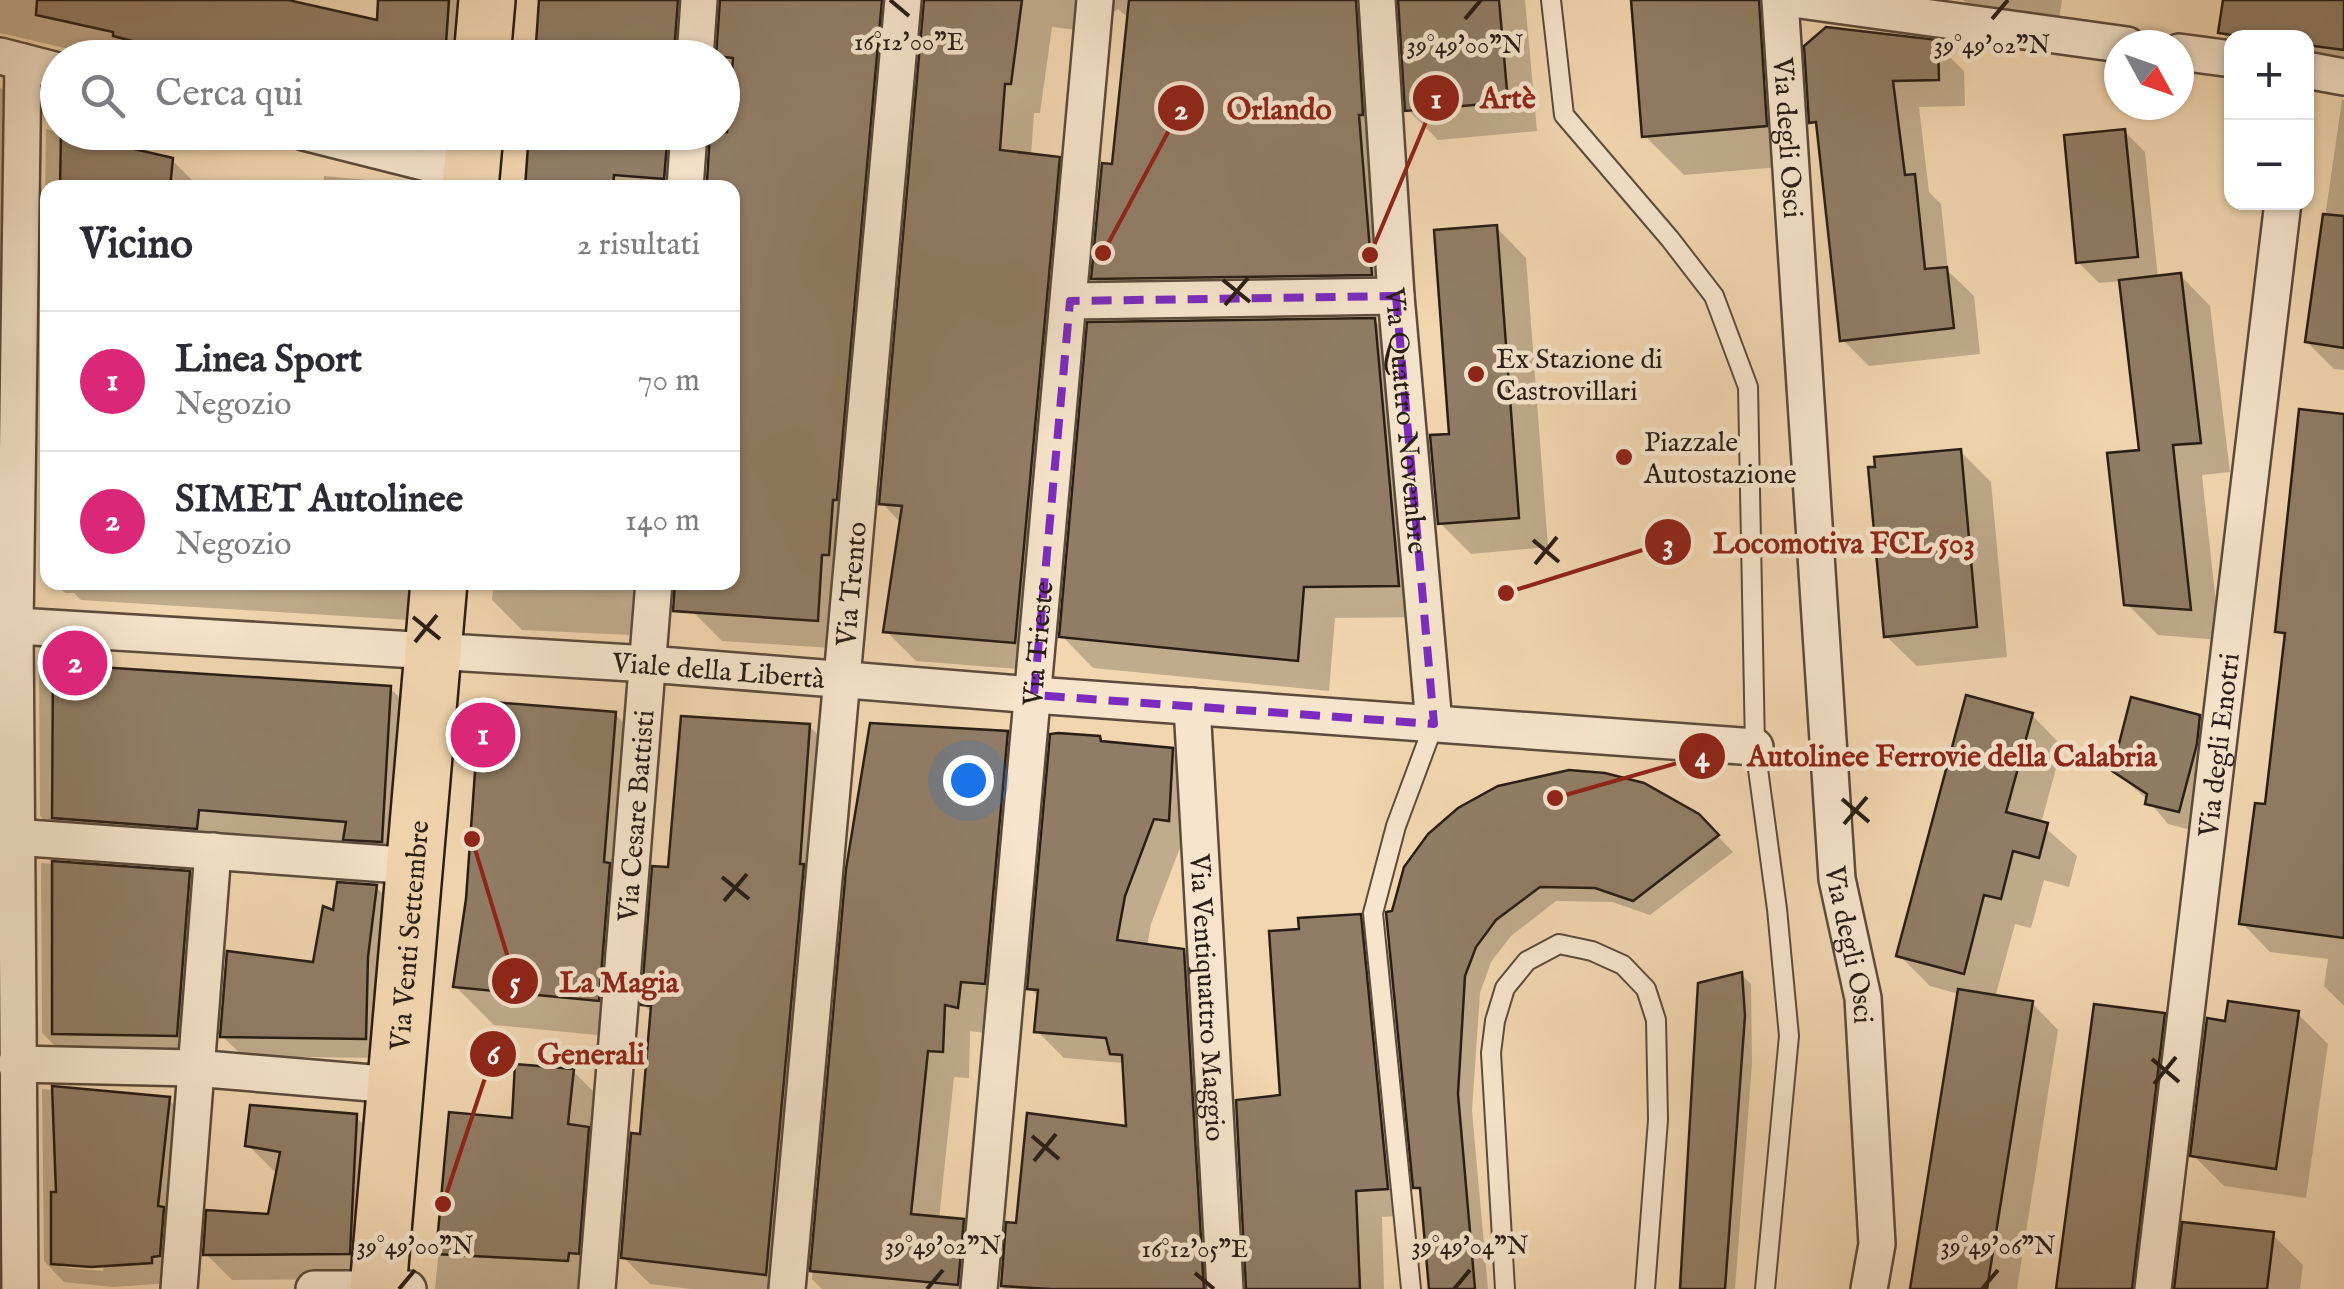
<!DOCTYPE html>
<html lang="it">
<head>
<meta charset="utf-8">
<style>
  :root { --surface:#fff; --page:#f7f7f7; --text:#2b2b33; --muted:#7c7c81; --line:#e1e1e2; --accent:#db2777 }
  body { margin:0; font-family:"IM FELL English",serif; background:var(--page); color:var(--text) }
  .controls { position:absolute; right:30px; top:30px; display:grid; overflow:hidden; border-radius:20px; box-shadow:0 2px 8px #0004 }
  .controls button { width:90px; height:90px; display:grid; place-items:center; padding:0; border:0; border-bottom:2px solid var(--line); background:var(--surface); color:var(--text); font:50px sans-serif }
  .compass { position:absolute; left:2104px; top:30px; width:90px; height:90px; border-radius:50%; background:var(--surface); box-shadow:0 2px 8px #0004; rotate:130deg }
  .you { position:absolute; left:968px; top:780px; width:35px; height:35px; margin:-25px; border:8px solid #fff; border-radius:50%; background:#1a73e8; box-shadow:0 0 0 15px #1a73e833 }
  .badge { display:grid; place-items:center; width:65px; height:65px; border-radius:50%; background:var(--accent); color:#fff; font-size:32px; font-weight:700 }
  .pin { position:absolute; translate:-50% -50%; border:5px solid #fff; box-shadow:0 2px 10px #0006 }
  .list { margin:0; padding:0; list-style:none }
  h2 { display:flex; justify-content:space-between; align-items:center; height:130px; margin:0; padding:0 40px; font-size:42px }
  h2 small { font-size:32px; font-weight:400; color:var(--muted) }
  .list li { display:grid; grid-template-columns:65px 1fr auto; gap:30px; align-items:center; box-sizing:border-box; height:140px; padding:0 40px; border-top:2px solid var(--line) }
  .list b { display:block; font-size:38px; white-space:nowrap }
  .list p { margin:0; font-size:32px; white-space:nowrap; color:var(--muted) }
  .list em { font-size:32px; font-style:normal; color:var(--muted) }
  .icon { flex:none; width:55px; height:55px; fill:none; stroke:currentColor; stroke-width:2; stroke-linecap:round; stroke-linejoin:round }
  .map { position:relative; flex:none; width:2344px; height:1289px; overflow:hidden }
  .search { position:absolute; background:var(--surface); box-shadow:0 2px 8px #0004; left:40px; top:40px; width:700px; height:110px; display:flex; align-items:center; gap:25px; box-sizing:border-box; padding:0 35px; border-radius:55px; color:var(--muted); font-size:38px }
  .panel { position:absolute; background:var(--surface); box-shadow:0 2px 8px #0004; left:40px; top:180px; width:700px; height:410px; border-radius:20px }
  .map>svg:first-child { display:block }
  .shadow { fill:#0003; fill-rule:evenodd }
  .building { fill:#917d66; stroke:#2a1d16; stroke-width:2.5 }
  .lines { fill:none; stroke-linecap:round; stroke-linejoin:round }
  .lane-casing { stroke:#5c4b3c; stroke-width:22 }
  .street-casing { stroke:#5c4b3c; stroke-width:40 }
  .primary-casing { stroke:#2a1d16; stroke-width:60 }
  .lane { stroke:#f6e4cc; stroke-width:18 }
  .street { stroke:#f6e4cc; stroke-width:35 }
  .primary { stroke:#f1d6b0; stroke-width:55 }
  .marked { fill:none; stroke:#7b2cbf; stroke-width:8; stroke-dasharray:20 12; stroke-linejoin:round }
  .ticks { fill:none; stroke:#2a1d16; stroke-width:4 }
  .poi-dot { fill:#8f2418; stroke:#f6e4cc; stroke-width:4 }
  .labels { text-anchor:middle; stroke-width:9; stroke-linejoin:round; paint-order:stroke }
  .street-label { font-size:28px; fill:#2a1d16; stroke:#f6e4cc }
  .poi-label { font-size:28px; fill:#2a1d16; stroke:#f6e4cc; text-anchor:start }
  .ticks-label { font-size:25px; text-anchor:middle; fill:#2a1d16; stroke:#f6e4cc; stroke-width:9; stroke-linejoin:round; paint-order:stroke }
  .leader { fill:none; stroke:#8f2418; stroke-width:4 }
  .callout-dot { fill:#8f2418; stroke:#f6e4cc; stroke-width:4 }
  .mark-label { font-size:30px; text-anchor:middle; font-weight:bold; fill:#fff }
  .callout-label { font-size:30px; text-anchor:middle; font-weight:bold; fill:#8f2418; stroke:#f6e4cc; stroke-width:9; stroke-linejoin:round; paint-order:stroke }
</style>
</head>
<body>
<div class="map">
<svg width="2344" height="1289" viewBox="0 0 2344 1289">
  <rect width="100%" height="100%" fill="#f1d6b0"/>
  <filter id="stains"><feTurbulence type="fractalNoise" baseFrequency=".002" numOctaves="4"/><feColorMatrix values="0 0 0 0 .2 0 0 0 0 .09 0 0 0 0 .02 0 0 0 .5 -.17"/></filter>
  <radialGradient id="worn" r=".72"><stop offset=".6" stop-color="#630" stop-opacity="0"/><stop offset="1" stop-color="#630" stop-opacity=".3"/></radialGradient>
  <g class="shadow">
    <path d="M0,0H279L379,23L381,0H487L483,58H108L0,33Z"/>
    <path d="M541,0H1525L1537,131L1438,140L1408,110L1399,8L1388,20L1400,304L1124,308L1094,278L1114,167L1130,20L1118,9L1107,17L1103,33L1052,27L1040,113H1034L1031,156L1058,160L1088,190L1044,671L916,661L886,631L902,524L882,503L926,8L914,18L847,649L722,641L692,611L732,582V188H715L709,181L729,138L734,71L719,55L720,9L710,19L706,58H537Z"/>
    <path d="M1633,0H1793L1805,165L1684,175L1645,136Z"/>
    <path d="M1963,0H2062L2057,30L1979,17Z"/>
    <path d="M2225,0H2344V72L2306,67V38H2232V43L2221,32Z"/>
    <path d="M1937,44L1964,71L1965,106L1919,107L1929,192L1941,204L1948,271L1974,296L1980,354L1869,366L1842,339L1820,129L1812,121Z"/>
    <path d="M0,87L23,110L0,591Z"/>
    <path d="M2342,100H2344V370L2334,369L2307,342Z"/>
    <path d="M46,129L172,160L197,185L48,188V575L40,568Z"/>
    <path d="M2124,131L2145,152L2158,278L2180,275L2210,306L2230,472L2202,475L2220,640L2158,635L2127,604L2142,452L2121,281L2099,283L2078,262Z"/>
    <path d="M531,132H672L695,188H526Z"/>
    <path d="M324,176L401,183L406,188H323Z"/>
    <path d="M1496,227L1526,258L1548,547L1471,554L1440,523L1452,436Z"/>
    <path d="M1374,320L1406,352L1430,617L1335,618L1329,691L1093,668L1062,636Z"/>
    <path d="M2344,417V1006L2324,986L2328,959L2270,952L2242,923L2267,807L2287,640L2278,631Z"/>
    <path d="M1960,451L1991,482L2007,657L1917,666L1886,636Z"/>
    <path d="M55,582H427L425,621L81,600L74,593H65Z"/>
    <path d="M494,582H657L653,636L522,630L492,600Z"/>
    <path d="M0,664L15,1289H0Z"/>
    <path d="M39,666L390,688L423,721L415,874L73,850L40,816Z"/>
    <path d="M615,714L654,753L642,899L652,908L670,870L809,726L836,753L794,1289H691L650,1284L623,1257L642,1137L653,1014L640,1001L637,1039L494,1025L455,986Z"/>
    <path d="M2032,715L2062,746L2041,824L2077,856L2069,887L2044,880L2031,928L2015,924L1995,998L2032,1003L2058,1030L2017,1289H1913L1959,994L1930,986L1899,955Z"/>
    <path d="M2199,717L2220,738L2199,832L2168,824L2148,800L2114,771Z"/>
    <path d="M1007,734L1034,760L985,1033L970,1031L969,1078L954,1077L939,1219L963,1221L990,1248L986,1289H822L812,1279L849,869Z"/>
    <path d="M1099,739L1105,744L1172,751L1199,777L1195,847L1181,845L1151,924L1147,947L1183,952L1210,979L1228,1289H1003L1009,1225L1019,1226L1129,1128L1123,1063L1064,1058L1037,1031L1040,998L1030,988Z"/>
    <path d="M1698,816L1733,852L1650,915L1612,902L1556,901L1511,936L1491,962L1480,993L1472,1111L1488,1289H1432L1424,1194L1411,1182L1414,1215L1382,1217L1384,1289H1249L1283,1098L1301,931L1360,916L1392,948Z"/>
    <path d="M41,863L189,873L209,894L197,1055L62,1053L42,1033Z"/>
    <path d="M376,887L396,908L385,1058L243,1056L222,1036L316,964L335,913Z"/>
    <path d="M1742,975L1751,984L1752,1063L1735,1289H1683Z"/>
    <path d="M2298,1014L2328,1044L2306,1198L2224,1186L2193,1155L2227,1023Z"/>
    <path d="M2163,1015L2194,1046L2165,1289H2059Z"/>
    <path d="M573,1071L600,1098L594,1289H435L452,1115L514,1121Z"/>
    <path d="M42,1089L169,1100L189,1120L172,1283L113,1287L64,1282L44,1261ZM61,1262L104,1266L103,1271L61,1267Z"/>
    <path d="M356,1117L382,1143L375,1279L232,1280L206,1254L270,1216L279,1172L274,1171L248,1145Z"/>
    <path d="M2273,1235L2303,1265L2300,1289H2175Z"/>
  </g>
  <g class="building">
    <path d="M37,0H288L377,20L378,0H449L445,58H197L113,36V32L36,15Z"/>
    <path d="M539,0H678L674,53L618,48L617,58H535Z"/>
    <path d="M720,0H882L837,500H833L829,555H822L818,621L673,611L675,582H732V188L707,182L710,132H727L733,58L716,56Z"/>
    <path d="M924,0H1022L1011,84H1005L1000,150L1060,157L1015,643L883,632L902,506L879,504Z"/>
    <path d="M1129,0H1356L1363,115H1359L1372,275L1091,279L1102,163L1112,164Z"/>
    <path d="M1398,0H1499L1508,102L1405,111Z"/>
    <path d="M1631,0H1759L1767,126L1642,137Z"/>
    <path d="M2223,0H2344V50L2306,45V38H2253L2218,33Z"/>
    <path d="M1826,27L1938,40L1939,80L1893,81L1905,175L1915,174L1925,269L1947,267L1954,328L1840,341L1816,122L1809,123L1804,46Z"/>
    <path d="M2125,129L2138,257L2076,263L2064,135Z"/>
    <path d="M61,132L173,158L170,188H60Z"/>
    <path d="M529,132H668L664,179L614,175L613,188H525Z"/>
    <path d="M2323,214L2344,216V348L2305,342Z"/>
    <path d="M1497,225L1519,518L1438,524L1430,435L1449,434L1434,230Z"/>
    <path d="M2181,273L2201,443L2173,445L2191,610L2124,605L2107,453L2139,450L2119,280Z"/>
    <path d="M1375,318L1399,586L1304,587L1298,661L1059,637L1087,322Z"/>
    <path d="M2299,409L2344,414V938L2239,924L2255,803L2265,804L2285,633L2275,632Z"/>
    <path d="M1961,449L1977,627L1884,637L1868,467H1875L1874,457Z"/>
    <path d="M53,664L391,686L382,842L343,840L346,822L199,810L197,829L52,818Z"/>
    <path d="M1966,695L2033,713L2006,812L2048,823L2039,858L2013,851L2001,899L1984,895L1964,974L1896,956Z"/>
    <path d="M2131,697L2200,715L2197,744L2179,812L2145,804L2147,794L2112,771Z"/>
    <path d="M480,701L616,712L604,862L610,863L599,1001L453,987L466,899Z"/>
    <path d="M681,716L810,724L800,864H804L766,1275L621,1258L631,1133L640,1134L651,1006L641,1005L652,866L668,867Z"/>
    <path d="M870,723L1008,731L985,984L961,982L958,1008L945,1005L943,1052L928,1051L911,1214L964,1219L958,1285L810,1271L846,869Z"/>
    <path d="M1058,733L1100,736L1101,741L1173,748L1169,821L1154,819L1125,896L1117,940L1184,949L1204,1289H1051L1001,1286L1006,1222L1016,1223L1027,1113L1126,1126L1122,1055L1110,1054L1106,1038L1034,1032L1038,990L1027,989L1050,734Z"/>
    <path d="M1569,770L1605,773L1644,783L1699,814L1719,835L1633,901L1595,888L1540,887L1496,920L1476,947L1465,976L1458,1094L1475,1289H1429L1420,1188H1413L1386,912L1392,911L1404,867L1428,834L1458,808L1498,786Z"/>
    <path d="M52,861L190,871L177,1036L52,1034Z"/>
    <path d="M337,882L377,885L368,957L366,1039L220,1037L227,951L313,962L323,906L333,910Z"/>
    <path d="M1361,914L1388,1189L1356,1191L1360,1289H1246L1236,1100L1280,1095L1269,931L1299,929L1298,918Z"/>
    <path d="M1742,972L1745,1016L1725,1289H1680L1698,983Z"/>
    <path d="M1958,989L2033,1001L1987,1289H1910Z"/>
    <path d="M2228,1001L2299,1011L2276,1169L2190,1156L2207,1018L2225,1021Z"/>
    <path d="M2094,1004L2165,1013L2132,1289H2056Z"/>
    <path d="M515,1064L574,1069L568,1124L589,1127L579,1254L569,1253L568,1261L436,1254L449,1112L512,1118Z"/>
    <path d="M52,1086L170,1097L158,1206L164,1207L160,1256L152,1257V1263L91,1267L51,1264V1192H56Z"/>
    <path d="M250,1105L357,1114L350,1254L203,1255L206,1210L268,1214L280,1152L245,1146Z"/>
    <path d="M2182,1222L2274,1232L2267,1289H2174Z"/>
  </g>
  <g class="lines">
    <g class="lane-casing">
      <g id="lane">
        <path d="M1551,0L1564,115L1670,239L1714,296L1748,387L1755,747L1777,909L1789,1036L1765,1289"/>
        <path d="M1411,1289L1373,913L1396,826L1434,724"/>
        <path d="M1505,1289L1491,1053L1495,1021L1505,988L1527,961L1559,944L1592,951L1623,965L1646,989L1656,1020L1658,1120L1645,1289"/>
      </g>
    </g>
    <g class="street-casing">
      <g id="street">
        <path id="s1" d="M1377,0L1396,296L1434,724"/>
        <path id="s2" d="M1780,0L1837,879L1863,998L1877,1244L1869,1289"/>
        <path d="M1800,0L2127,45"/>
        <path d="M2179,52L2232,59"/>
        <path d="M0,56L58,71"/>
        <path d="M695,58L699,0"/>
        <path d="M2306,70L2344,77"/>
        <path d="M304,132L471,174"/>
        <path d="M685,188L689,132"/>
        <path d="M1070,301L1396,296"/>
        <path id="s3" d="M0,625L648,664L1034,695L1755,747"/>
        <path id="s4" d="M1192,706L1225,1289"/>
        <path d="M0,836L415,866"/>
        <path d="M16,1064L194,1068L395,1085"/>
        <path d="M20,1289L15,626L23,62"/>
        <path d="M179,1289L213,851"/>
        <path d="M314,1289H408"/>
        <path id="s5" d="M597,1289L654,582"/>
        <path id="s6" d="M787,1289L903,0"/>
        <path id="s7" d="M979,1289L1095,0"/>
        <path id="s8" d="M2153,1289L2283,202"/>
      </g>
    </g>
    <g class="primary-casing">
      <g id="primary">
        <path d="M482,58L487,0"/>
        <path d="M470,188L475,132"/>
        <path id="s9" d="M378,1289L439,582"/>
      </g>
    </g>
    <use href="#lane" class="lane"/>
    <use href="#street" class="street"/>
    <use href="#primary" class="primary"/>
  </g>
  <path class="marked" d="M1396,296L1434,724L1034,695L1070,301Z"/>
  <path class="ticks" d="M890,0L909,16M1465,19L1481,0M1992,19L2008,0M1223,280L1250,302M1225,305L1248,278M1533,540L1559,562M1535,564L1557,537M413,617L440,639M415,642L437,615M1842,799L1869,822M1844,824L1867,797M722,877L749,899M724,901L747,874M2152,1059L2179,1082M2154,1084L2176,1057M1032,1136L1059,1159M1034,1161L1056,1134M1195,1273L1214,1289M399,1289L415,1270M927,1289L943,1270M1454,1289L1470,1270M1982,1289L1998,1270"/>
  <g class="poi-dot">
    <circle cx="1476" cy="374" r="10"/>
    <circle cx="1624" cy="457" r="10"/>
  </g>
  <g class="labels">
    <g class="street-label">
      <text dy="10" stroke="none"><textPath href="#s2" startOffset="138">Via degli Osci</textPath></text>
      <text dy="10" stroke="none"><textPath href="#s1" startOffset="422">Via Quattro Novembre</textPath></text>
      <text dy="10" stroke="none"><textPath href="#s6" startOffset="708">Via Trento</textPath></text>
      <text dy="10" stroke="none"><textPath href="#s7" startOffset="648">Via Trieste</textPath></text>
      <text dy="10" stroke="none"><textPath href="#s3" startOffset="720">Viale della Libertà</textPath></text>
      <text dy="10" stroke="none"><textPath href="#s8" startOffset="548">Via degli Enotri</textPath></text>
      <text dy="10" stroke="none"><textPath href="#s5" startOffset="475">Via Cesare Battisti</textPath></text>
      <text dy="10" stroke="none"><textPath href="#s9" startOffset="355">Via Venti Settembre</textPath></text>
      <text dy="10" stroke="none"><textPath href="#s2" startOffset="948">Via degli Osci</textPath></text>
      <text dy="10" stroke="none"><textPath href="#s4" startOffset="292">Via Ventiquattro Maggio</textPath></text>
    </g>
    <g class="poi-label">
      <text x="1496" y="368">Ex Stazione di<tspan x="1496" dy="32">Castrovillari</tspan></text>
      <text x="1644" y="451">Piazzale<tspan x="1644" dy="32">Autostazione</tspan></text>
    </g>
  </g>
  <g class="ticks-label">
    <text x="909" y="50">16°12'00"E</text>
    <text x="1465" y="53">39°49'00"N</text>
    <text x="1992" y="53">39°49'02"N</text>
    <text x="415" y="1254">39°49'00"N</text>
    <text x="943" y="1254">39°49'02"N</text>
    <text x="1470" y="1254">39°49'04"N</text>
    <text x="1998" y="1254">39°49'06"N</text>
    <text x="1195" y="1257">16°12'05"E</text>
  </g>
  <path class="leader" d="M1370 255L1436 98M1103 253L1181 108M1506 593L1668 542M1555 798L1702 756M472 839L515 981M443 1204L493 1054"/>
  <g class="callout-dot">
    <circle cx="1370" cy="255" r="10"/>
    <circle cx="1103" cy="253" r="10"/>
    <circle cx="1506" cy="593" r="10"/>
    <circle cx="1555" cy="798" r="10"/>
    <circle cx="472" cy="839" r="10"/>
    <circle cx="443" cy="1204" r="10"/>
    <circle cx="1436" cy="98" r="25"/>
    <circle cx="1181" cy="108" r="25"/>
    <circle cx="1668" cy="542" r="25"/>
    <circle cx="1702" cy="756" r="25"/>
    <circle cx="515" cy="981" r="25"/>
    <circle cx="493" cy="1054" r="25"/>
  </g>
  <g class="mark-label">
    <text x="1436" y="108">1</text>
    <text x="1181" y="119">2</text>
    <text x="1668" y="553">3</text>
    <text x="1702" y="766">4</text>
    <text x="515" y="992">5</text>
    <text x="493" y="1064">6</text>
  </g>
  <g class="callout-label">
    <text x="1508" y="108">Artè</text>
    <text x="1279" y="119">Orlando</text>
    <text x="1844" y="553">Locomotiva FCL 503</text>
    <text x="1952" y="766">Autolinee Ferrovie della Calabria</text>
    <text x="619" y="992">La Magia</text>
    <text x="591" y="1064">Generali</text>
  </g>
  <rect width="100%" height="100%" filter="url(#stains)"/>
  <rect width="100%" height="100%" fill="url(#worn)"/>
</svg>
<div class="controls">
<button>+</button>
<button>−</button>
</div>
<svg class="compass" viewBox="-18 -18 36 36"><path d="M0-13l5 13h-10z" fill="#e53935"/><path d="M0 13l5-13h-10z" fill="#7c7c81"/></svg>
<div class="you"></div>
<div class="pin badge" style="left:483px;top:735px">1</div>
<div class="pin badge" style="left:75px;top:663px">2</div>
<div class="search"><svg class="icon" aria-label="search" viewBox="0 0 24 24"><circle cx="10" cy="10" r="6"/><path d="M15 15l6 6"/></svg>Cerca qui</div>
<section class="panel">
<h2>Vicino<small>2 risultati</small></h2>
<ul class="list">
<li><span class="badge">1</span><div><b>Linea Sport</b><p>Negozio</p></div><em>70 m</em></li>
<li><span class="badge">2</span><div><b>SIMET Autolinee</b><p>Negozio</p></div><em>140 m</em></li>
</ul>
</section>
</div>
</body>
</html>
